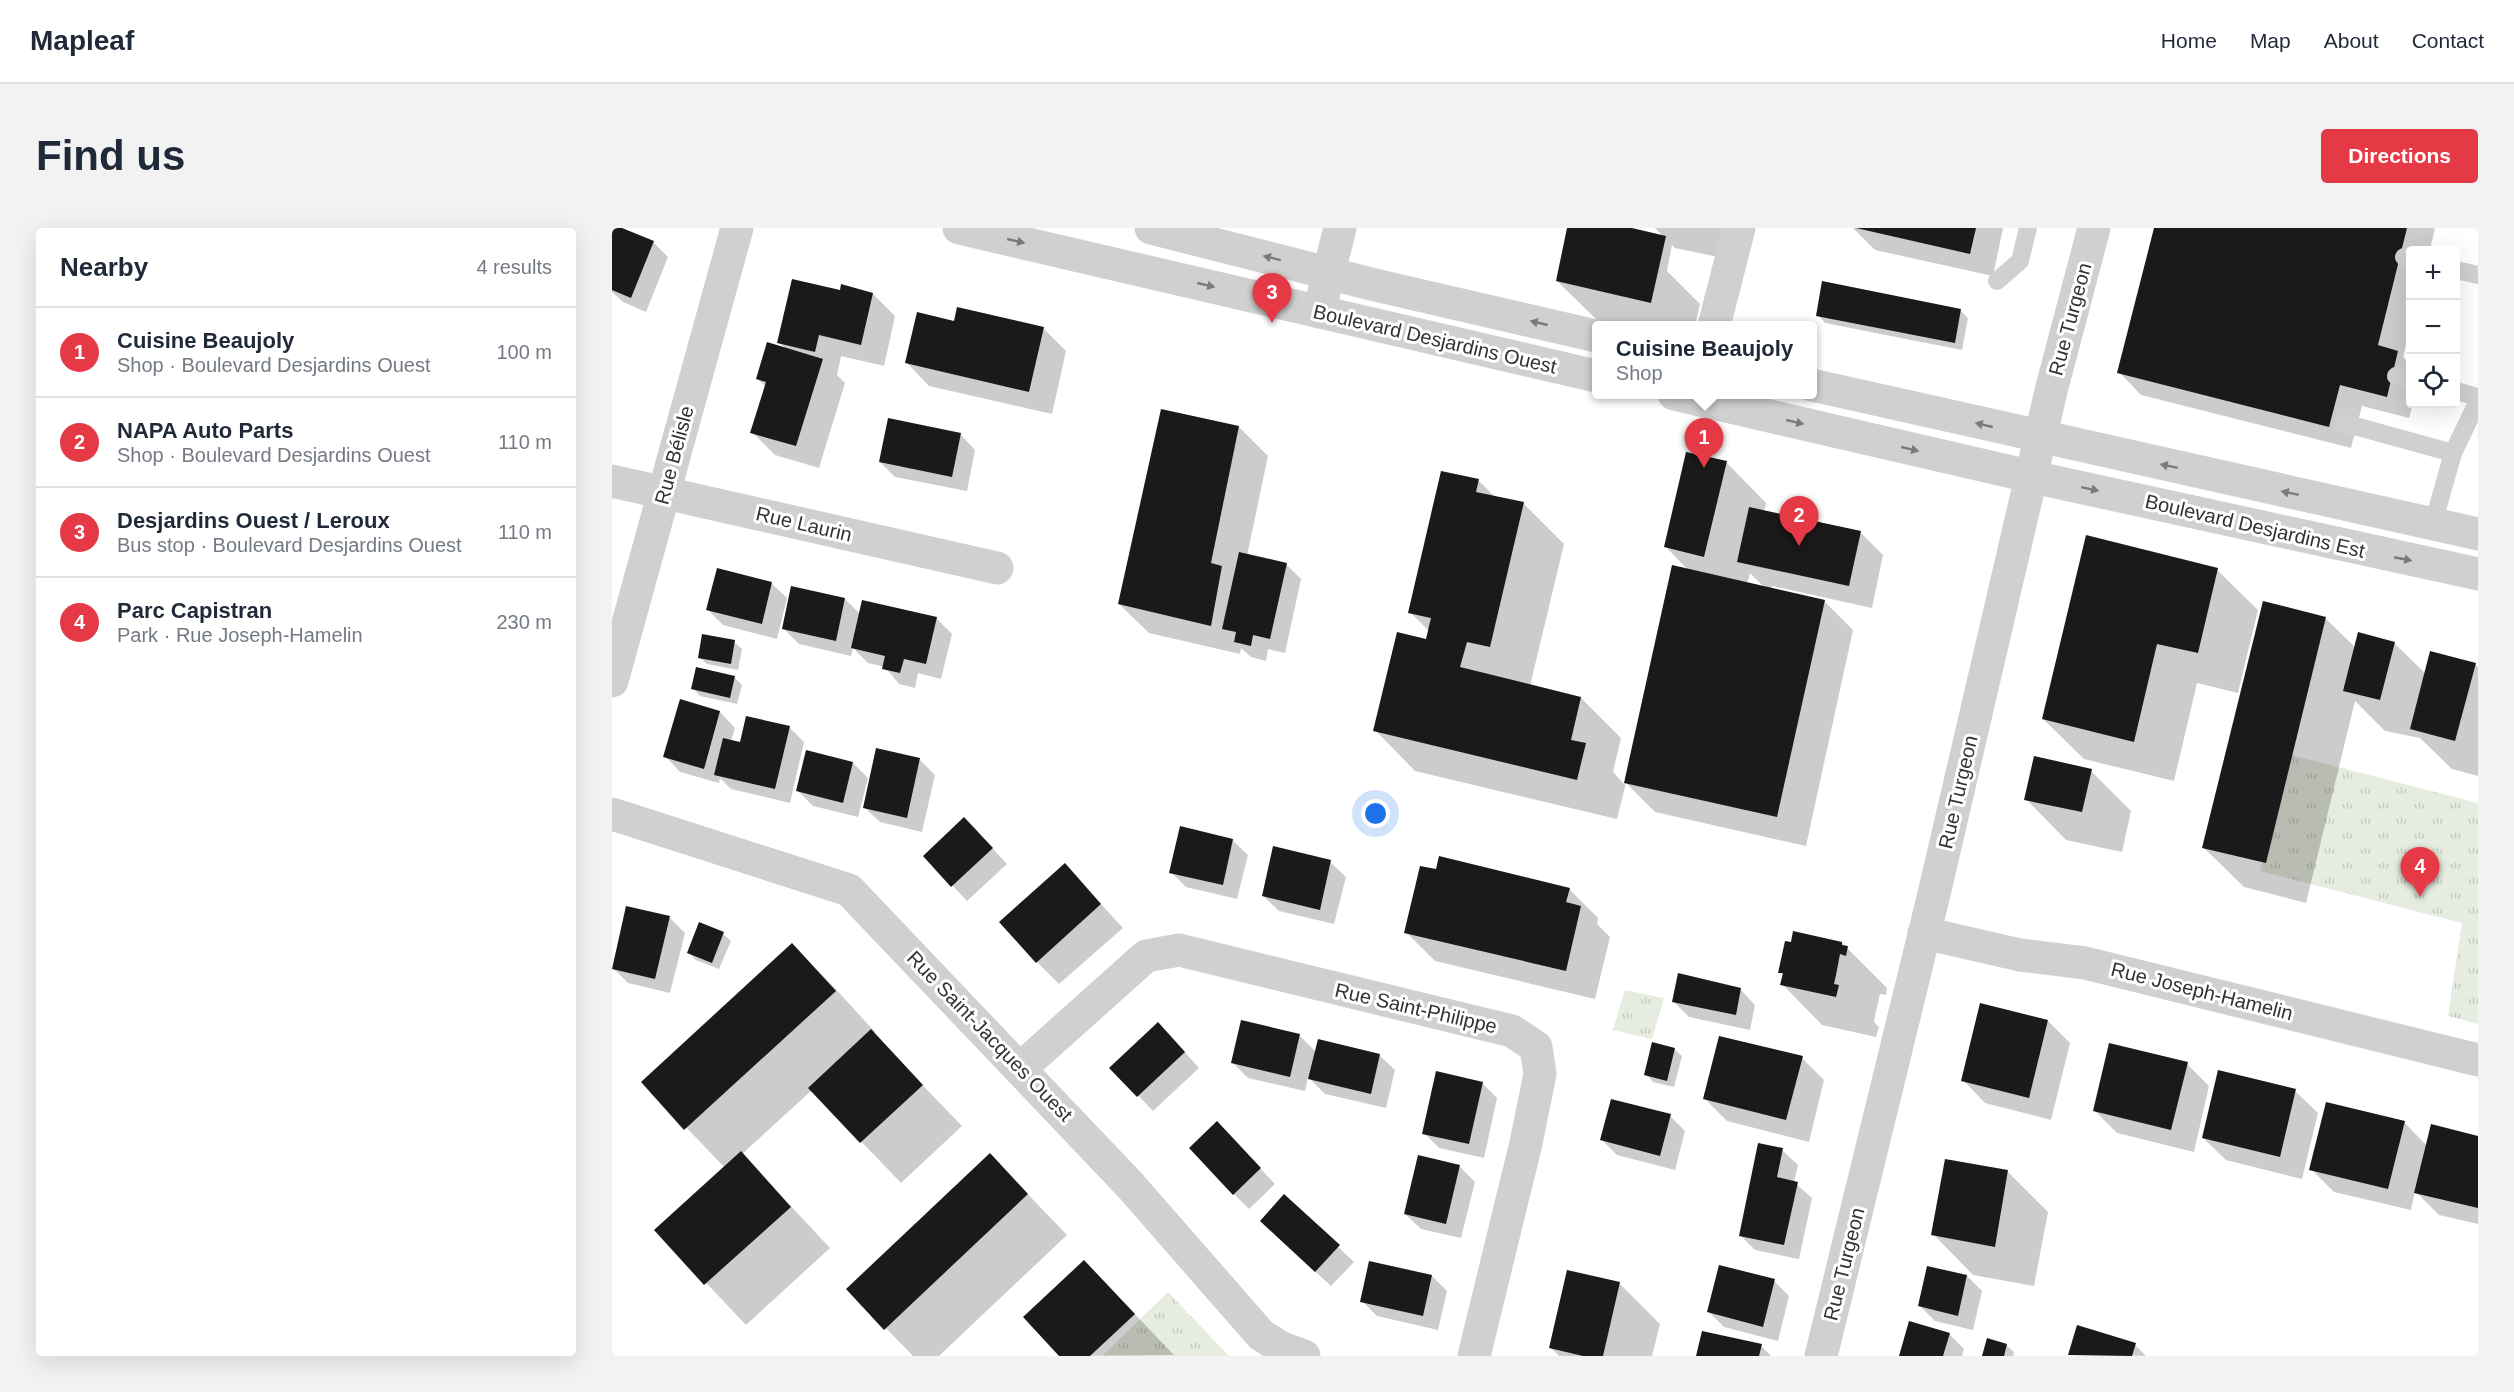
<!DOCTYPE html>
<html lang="en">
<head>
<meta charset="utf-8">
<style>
  :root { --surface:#fff; --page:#f2f2f3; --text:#1f2937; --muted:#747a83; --line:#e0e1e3; --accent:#e63946 }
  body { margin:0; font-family:Arial,sans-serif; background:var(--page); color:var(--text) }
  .controls { position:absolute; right:18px; top:18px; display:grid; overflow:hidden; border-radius:6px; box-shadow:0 6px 24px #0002 }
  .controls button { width:54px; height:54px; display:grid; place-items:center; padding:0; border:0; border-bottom:2px solid var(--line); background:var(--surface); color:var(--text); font:30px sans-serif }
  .you { position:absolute; left:764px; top:586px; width:21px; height:21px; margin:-15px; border:4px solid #fff; border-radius:50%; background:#1a73e8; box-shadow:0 0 0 9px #1a73e833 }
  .badge { display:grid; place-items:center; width:39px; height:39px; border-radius:50%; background:var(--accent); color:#fff; font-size:20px; font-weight:700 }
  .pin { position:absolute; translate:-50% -50px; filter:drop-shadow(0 2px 3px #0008) }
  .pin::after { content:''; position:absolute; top:32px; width:21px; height:18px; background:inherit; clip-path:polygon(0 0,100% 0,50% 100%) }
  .popup { position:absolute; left:980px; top:93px; width:225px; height:78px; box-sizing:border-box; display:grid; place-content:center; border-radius:6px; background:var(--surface); filter:drop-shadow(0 2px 4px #0005); font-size:20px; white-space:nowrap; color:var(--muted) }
  .popup b { font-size:22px; color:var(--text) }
  .popup::after { content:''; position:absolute; left:50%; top:100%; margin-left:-12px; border:12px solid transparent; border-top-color:var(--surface) }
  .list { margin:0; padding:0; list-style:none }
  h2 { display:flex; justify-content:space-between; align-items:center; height:78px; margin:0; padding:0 24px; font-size:26px }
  h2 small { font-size:20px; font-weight:400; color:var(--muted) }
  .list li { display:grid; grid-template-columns:39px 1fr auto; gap:18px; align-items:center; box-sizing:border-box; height:90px; padding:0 24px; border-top:2px solid var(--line) }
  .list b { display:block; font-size:22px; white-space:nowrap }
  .list p { margin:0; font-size:20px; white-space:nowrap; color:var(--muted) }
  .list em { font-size:20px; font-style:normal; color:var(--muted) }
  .icon { flex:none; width:33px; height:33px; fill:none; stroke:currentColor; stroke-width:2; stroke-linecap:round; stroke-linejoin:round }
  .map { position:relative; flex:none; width:1866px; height:1128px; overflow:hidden; border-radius:6px }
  header { display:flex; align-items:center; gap:36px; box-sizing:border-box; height:84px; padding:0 30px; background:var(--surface); border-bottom:2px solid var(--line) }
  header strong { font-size:28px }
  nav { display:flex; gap:33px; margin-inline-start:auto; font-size:21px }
  .intro { display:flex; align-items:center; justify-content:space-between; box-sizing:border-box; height:144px; padding:0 36px }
  h1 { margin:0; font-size:42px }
  .button { padding:15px 27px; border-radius:6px; background:var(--accent); color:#fff; font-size:21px; font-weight:700 }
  main { display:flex; gap:36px; padding:0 36px }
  aside { flex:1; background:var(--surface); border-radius:6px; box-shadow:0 6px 24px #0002 }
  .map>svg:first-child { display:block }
  .park { fill:url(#park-tufts) }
  .shadow { fill:#0003; fill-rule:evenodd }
  .building { fill:#1a1a1a }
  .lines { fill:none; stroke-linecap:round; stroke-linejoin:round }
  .service { stroke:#d0d0d0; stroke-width:18 }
  .minor { stroke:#d0d0d0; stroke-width:33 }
  .tertiary { stroke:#d0d0d0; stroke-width:33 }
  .oneway { fill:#7a7a7a }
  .labels { text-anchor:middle; stroke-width:6; stroke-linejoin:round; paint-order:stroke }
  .street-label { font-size:20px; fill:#333; stroke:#fff }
</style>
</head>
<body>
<header>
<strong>Mapleaf</strong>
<nav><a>Home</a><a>Map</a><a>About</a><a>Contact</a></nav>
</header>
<div class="intro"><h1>Find us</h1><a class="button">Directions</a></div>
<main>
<aside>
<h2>Nearby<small>4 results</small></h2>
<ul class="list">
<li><span class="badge">1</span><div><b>Cuisine Beaujoly</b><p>Shop · Boulevard Desjardins Ouest</p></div><em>100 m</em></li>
<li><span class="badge">2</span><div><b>NAPA Auto Parts</b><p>Shop · Boulevard Desjardins Ouest</p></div><em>110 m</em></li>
<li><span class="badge">3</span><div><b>Desjardins Ouest / Leroux</b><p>Bus stop · Boulevard Desjardins Ouest</p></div><em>110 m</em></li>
<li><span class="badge">4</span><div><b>Parc Capistran</b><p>Park · Rue Joseph-Hamelin</p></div><em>230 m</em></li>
</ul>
</aside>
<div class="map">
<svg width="1866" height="1128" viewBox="0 0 1866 1128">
  <defs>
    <pattern id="park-tufts" width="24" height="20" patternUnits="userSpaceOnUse" patternTransform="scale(1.5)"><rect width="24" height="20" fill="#e6ecdf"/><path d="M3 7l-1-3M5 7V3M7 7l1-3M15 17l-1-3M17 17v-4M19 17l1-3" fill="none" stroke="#c6cbc0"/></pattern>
  </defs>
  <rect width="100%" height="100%" fill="#fff"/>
  <g class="park">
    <path d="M1679,527L1866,575V796L1836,788L1850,695L1648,643Z"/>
    <path d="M1013,762L1052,770L1040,811L1001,802Z"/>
    <path d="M556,1064L617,1128H490Z"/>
  </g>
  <g class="shadow">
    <path d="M0,0H6L41,14L56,29L34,84L11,74L0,64Z"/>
    <path d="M957,0H1013L1051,8L1043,0H1118L1111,30L1063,20L1060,17L1055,43L1088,76L1083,98H1006L986,93L945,53Z"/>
    <path d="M1241,0H1391L1381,48L1263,22Z"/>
    <path d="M1543,0H1823L1818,22H1798V99L1791,129L1798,137V176H1801L1797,190L1750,178L1739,220L1529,167L1507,144Z"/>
    <path d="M229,64L261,66L283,88L272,138L229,128L225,147L233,155L207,240L163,227L140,204L154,159L145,150L174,121L167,114Z"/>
    <path d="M346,81L432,101L454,123L440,186L317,158L295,135L343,95Z"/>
    <path d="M1349,83L1356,90L1350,122L1213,95L1206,87Z"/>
    <path d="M627,199L656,228L635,328L674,336L689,351L673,425L656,421L654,433L639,429L629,420L628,426L537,405L507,376Z"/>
    <path d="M348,206L363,222L355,263L283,249L268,234Z"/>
    <path d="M1114,234L1154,275L1152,284L1248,304L1271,327L1260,380L1160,358V361L1212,373L1241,402L1194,618L1043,584L1014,555L1005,591L803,543L763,502L815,413L818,404L798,384L831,245L867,253L884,270L912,276L952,316L918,458L969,470L1009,510L1001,544L1013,557L1061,339L1077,343L1054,319ZM1138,345L1153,360L1135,356Z"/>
    <path d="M1605,342L1646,382L1626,465L1585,455L1562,553L1472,531L1431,491Z"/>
    <path d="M159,355L175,370L165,411L111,397L96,382Z"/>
    <path d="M233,371L248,386L324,390L340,406L329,451L306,445L303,460L287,456L273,439L256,435L241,420L239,428L187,416L172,401Z"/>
    <path d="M1713,390L1744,420L1782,415L1814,446L1863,436L1866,439V548L1840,541L1808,510L1773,503L1743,473L1694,675L1632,659L1591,619Z"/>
    <path d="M122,414L130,421L126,442L95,436L87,429Z"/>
    <path d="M85,441L123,450L130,457L125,476L88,468L81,460Z"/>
    <path d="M69,473L108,484L123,500L119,513L129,516L177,499L192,514L178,575L119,561L108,550L107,555L68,544L53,528Z"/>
    <path d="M195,524L241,535L256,550L246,589L201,578L186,563Z"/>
    <path d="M308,532L323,547L310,604L268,594L252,579Z"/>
    <path d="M1479,543L1519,583L1510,624L1454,612L1414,571Z"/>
    <path d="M367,606L395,636L355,673L313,628Z"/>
    <path d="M620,612L636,627L625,671L574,659L559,644Z"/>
    <path d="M718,634L734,649L722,696L667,683L651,668Z"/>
    <path d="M453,637L511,700L447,756L425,734Z"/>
    <path d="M957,661L986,690L985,696L998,709L983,771L823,733L794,704Z"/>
    <path d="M58,690L73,705L58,765L16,755L1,740Z"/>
    <path d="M111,706L119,713L107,741L84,732L77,725Z"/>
    <path d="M1230,715L1275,760L1274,767L1268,766L1263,788L1262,794L1267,799L1264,809L1210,797L1170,756L1172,748L1168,744Z"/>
    <path d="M180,717L220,757L263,804L261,806L350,898L289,955L200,862L130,926L218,1020L134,1097L44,1002L113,940L31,854Z"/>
    <path d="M1128,761L1143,777L1138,802L1077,789L1062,774Z"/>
    <path d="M1436,793L1458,815L1439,892L1373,875L1351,852Z"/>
    <path d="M687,807L704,824L767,827L783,842L774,880L713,866L696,849L693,863L636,850L621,835Z"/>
    <path d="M561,811L587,840L541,883L500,840Z"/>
    <path d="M1062,821L1070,828L1062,859L1041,854L1034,846Z"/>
    <path d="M1190,830L1212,852L1197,914L1115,893L1093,871Z"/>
    <path d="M1575,836L1597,858L1582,924L1505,905L1483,883Z"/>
    <path d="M870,855L885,870L872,930L827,920L812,905Z"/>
    <path d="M1683,863L1706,885L1690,951L1614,932L1591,910Z"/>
    <path d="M1058,888L1073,903L1063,942L1005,927L990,912Z"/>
    <path d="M1792,894L1815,918L1866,909V996L1827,987L1803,963L1799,982L1722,964L1699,941Z"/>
    <path d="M619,910L663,956L637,981L622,966Z"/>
    <path d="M1170,922L1186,937L1182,954L1200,970L1187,1031L1143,1022L1128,1007Z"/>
    <path d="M378,927L455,1007L327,1128H301L236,1061Z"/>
    <path d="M848,939L863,954L849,1010L809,1001L793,986Z"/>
    <path d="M1396,944L1436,984L1422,1058L1361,1047L1321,1006Z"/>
    <path d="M672,968L742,1034L719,1058L665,1008Z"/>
    <path d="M472,1034L512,1075L562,1127L449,1128Z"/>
    <path d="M820,1048L835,1063L826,1102L765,1088L750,1073Z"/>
    <path d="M1355,1048L1370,1063L1361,1102L1323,1093L1308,1078Z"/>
    <path d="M1162,1053L1177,1068L1166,1113L1112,1099L1097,1084Z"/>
    <path d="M1008,1056L1048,1096L1040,1128H947L939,1120Z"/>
    <path d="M1337,1106L1352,1121L1350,1128H1288Z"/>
    <path d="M1394,1117L1402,1124L1401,1128H1371Z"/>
    <path d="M1523,1117L1534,1128L1458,1126Z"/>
    <path d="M1149,1118L1159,1128H1086Z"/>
  </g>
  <g class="building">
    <path d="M0,0H10L42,13L19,70L0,62Z"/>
    <path d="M955,0H1020L1054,8L1039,75L944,53Z"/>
    <path d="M1244,0H1364L1358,26Z"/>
    <path d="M1542,0H1795L1766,117L1786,123L1775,169L1728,157L1717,199L1505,145Z"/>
    <path d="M180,51L228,62L229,56L261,65L249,117L207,107L203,124L165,115Z"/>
    <path d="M1210,53L1349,81L1343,115L1204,88Z"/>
    <path d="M345,79L432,99L417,164L293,135L305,84L342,93Z"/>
    <path d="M155,114L211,131L184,218L138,205L154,154L144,151Z"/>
    <path d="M549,181L627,198L599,335L610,338L599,398L506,376Z"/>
    <path d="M276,190L349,205L340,249L267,234Z"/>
    <path d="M1074,224L1115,233L1092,329L1052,319Z"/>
    <path d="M829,243L867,251L864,264L912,274L878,419L855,414L848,439L969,469L959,512L974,515L965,552L761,503L785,404L814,411L819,390L796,385Z"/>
    <path d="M1137,279L1249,303L1237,358L1125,334Z"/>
    <path d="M1474,307L1606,340L1586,425L1545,416L1522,514L1430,491Z"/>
    <path d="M627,324L675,335L658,411L641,407L639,418L622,414L624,404L610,401Z"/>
    <path d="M1060,337L1213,372L1165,589L1012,555Z"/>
    <path d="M105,340L160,354L150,396L94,382Z"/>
    <path d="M179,358L233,370L224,413L170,401Z"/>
    <path d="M250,372L325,389L314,436L292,431L288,445L270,441L273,428L239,420Z"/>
    <path d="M1651,373L1714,389L1654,635L1590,620Z"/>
    <path d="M1746,404L1783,414L1768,472L1731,463Z"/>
    <path d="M90,406L123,412L119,436L86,430Z"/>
    <path d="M1818,423L1864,435L1843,513L1798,501Z"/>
    <path d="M84,439L123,448L118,470L79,461Z"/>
    <path d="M68,471L108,483L92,541L51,529Z"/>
    <path d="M134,488L178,498L163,561L102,547L111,510L128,514Z"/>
    <path d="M264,520L308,530L295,590L251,580Z"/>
    <path d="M194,522L241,534L231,575L184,563Z"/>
    <path d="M1422,528L1480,541L1470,584L1412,572Z"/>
    <path d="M352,589L381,620L339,659L311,628Z"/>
    <path d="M568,598L621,611L611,657L557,645Z"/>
    <path d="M661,618L719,632L708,682L650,668Z"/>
    <path d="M827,628L958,660L954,674L969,678L954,743L792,705L808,638L824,641Z"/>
    <path d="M453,635L489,676L424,735L387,694Z"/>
    <path d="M14,678L58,688L43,751L0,741Z"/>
    <path d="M87,694L112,704L100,735L75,725Z"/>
    <path d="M1181,703L1230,714V717L1236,718L1234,728L1228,726L1224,747L1222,756L1227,757L1224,769L1168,757L1171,745H1166L1173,713L1179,714Z"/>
    <path d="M180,715L224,763L72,902L29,854Z"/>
    <path d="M1066,745L1129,760L1124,787L1060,774Z"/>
    <path d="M1368,775L1436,792L1417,870L1349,853Z"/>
    <path d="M629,792L688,806L678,849L619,835Z"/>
    <path d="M546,794L573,824L525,869L497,840Z"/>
    <path d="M259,801L311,857L248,915L196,860Z"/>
    <path d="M1107,808L1191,828L1174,892L1091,871Z"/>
    <path d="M706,811L768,826L759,866L696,851Z"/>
    <path d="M1040,814L1063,820L1055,853L1032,847Z"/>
    <path d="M1497,815L1576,834L1559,902L1481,883Z"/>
    <path d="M1606,842L1684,861L1668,929L1590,910Z"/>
    <path d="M824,843L871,854L857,916L810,906Z"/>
    <path d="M999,871L1059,886L1048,928L988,912Z"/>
    <path d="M1714,874L1793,893L1776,961L1697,942Z"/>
    <path d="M605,893L649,940L621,967L577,920Z"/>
    <path d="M1819,896L1866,908V980L1802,965Z"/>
    <path d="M1146,915L1171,920L1165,949L1186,954L1172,1017L1127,1008Z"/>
    <path d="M129,923L179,979L92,1057L42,1002Z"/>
    <path d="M378,925L416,966L272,1102L234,1061Z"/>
    <path d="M806,927L848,937L834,996L792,986Z"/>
    <path d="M1333,931L1396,942L1383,1019L1319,1007Z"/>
    <path d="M672,966L728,1017L703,1044L648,993Z"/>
    <path d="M472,1032L523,1086L478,1128H447L411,1089Z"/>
    <path d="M757,1033L820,1047L811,1088L748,1074Z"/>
    <path d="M1107,1037L1163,1051L1151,1099L1095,1084Z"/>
    <path d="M1315,1038L1355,1047L1346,1088L1306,1078Z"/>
    <path d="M955,1042L1008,1054L991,1128H971L937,1120Z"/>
    <path d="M1297,1093L1338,1105L1331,1128H1287Z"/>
    <path d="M1465,1097L1524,1115L1520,1128L1456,1127Z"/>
    <path d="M1090,1103L1150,1116L1147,1128H1084Z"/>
    <path d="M1375,1110L1395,1116L1392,1128H1370Z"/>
  </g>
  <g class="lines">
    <g class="service">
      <path d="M1792,29L1798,31"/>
      <path d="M1844,42L1866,47"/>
      <path d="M1385,53L1408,33L1416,0"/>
      <path d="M1784,148L1798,151"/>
      <path d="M1844,163L1866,169"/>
      <path d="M1732,195L1841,225L1821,296"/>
      <path d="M1841,225L1866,173"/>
    </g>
    <g class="minor">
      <path d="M707,84L728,0"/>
      <path d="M1102,98L1127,0"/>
      <path d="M0,253L385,340"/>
      <path d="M0,453L125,0"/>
      <path d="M0,586L237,662L518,957L649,1107L670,1120L692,1128"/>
      <path d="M1312,705L1408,727L1473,735L1866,832"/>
      <path d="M409,840L534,728L567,722L900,803L924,819L928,846L914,915L862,1128"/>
    </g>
    <g class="tertiary">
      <path d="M347,0L984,148"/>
      <path d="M539,0L763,57L984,108"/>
      <path d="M1200,157L1866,306"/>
      <path d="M1062,166L1421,249L1866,346"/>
      <path d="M1209,1128L1322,666L1440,159L1482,0"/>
    </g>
  </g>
  <defs><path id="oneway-solid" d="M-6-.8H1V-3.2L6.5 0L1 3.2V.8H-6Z" transform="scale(1.5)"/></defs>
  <g class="oneway">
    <use href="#oneway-solid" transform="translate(404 13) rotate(13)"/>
    <use href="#oneway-solid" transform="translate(660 30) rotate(-166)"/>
    <use href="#oneway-solid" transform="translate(594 57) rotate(13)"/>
    <use href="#oneway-solid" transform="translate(927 95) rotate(-167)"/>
    <use href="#oneway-solid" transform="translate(1183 194) rotate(13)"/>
    <use href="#oneway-solid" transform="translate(1372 197) rotate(-167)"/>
    <use href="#oneway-solid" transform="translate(1298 221) rotate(13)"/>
    <use href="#oneway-solid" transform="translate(1557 238) rotate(-168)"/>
    <use href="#oneway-solid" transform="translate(1478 261) rotate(12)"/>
    <use href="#oneway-solid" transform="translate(1678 265) rotate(-168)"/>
    <use href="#oneway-solid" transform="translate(1791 331) rotate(11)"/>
  </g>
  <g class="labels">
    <g class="street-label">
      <text transform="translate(1458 91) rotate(-75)" y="7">Rue Turgeon</text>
      <text transform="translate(823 111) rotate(13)" y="7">Boulevard Desjardins Ouest</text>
      <text transform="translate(62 227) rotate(-75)" y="7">Rue Bélisle</text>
      <text transform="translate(192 296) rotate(13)" y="7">Rue Laurin</text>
      <text transform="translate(1643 298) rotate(13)" y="7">Boulevard Desjardins Est</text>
      <text transform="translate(1346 564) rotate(-77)" y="7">Rue Turgeon</text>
      <text transform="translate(1590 763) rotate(14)" y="7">Rue Joseph-Hamelin</text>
      <text transform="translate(804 780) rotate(13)" y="7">Rue Saint-Philippe</text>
      <text transform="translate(378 808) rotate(46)" y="7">Rue Saint-Jacques Ouest</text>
      <text transform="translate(1232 1036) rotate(-76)" y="7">Rue Turgeon</text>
    </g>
  </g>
</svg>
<div class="controls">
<button>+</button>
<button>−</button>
<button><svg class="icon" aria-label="locate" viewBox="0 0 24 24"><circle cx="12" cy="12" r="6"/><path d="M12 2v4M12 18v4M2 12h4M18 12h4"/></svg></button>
</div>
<div class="you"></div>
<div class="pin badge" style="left:1092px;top:240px">1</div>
<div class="popup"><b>Cuisine Beaujoly</b>Shop</div>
<div class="pin badge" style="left:1187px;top:318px">2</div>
<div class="pin badge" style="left:660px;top:95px">3</div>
<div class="pin badge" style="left:1808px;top:669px">4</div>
</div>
</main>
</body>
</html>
